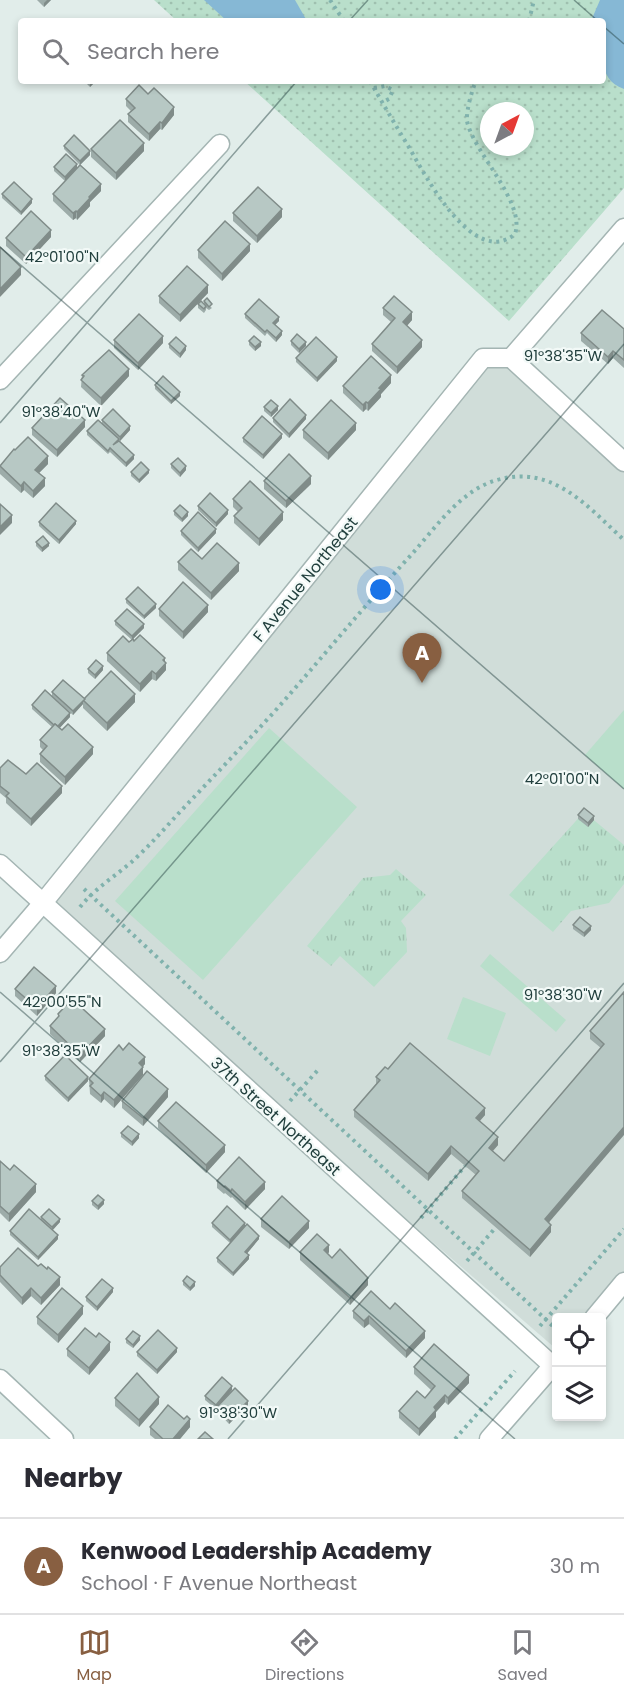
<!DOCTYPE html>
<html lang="en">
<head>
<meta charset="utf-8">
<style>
  :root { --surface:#fff; --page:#f2f2f3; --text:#2b2b33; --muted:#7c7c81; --line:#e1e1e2; --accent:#885f41 }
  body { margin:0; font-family:Poppins,sans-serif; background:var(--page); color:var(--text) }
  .controls { position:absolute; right:18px; bottom:18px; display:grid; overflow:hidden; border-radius:6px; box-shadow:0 3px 9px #0003 }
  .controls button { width:54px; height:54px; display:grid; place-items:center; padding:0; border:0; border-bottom:2px solid var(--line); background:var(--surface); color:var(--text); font:30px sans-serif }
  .compass { position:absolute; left:480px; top:102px; width:54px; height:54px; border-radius:50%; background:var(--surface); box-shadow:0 3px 9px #0003; rotate:41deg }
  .you { position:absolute; left:381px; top:590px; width:21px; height:21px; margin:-15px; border:4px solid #fff; border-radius:50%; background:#1a73e8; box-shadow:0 0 0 9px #1a73e833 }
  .badge { display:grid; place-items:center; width:39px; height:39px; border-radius:50%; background:var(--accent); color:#fff; font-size:20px; font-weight:700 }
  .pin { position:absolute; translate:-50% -50px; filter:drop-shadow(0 2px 3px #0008) }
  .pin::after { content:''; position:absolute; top:32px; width:21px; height:18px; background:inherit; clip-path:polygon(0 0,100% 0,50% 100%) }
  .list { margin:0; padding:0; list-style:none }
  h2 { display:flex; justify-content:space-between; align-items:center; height:78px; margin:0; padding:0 24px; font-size:26px }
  h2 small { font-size:20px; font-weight:400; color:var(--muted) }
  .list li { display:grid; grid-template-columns:39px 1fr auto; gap:18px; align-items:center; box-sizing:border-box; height:96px; padding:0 24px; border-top:2px solid var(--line) }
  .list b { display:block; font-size:22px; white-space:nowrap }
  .list p { margin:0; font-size:20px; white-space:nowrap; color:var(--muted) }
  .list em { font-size:20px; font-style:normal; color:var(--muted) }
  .icon { flex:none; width:33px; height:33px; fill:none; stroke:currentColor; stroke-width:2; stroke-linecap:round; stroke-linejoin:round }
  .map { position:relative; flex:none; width:624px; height:1439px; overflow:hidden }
  .search { position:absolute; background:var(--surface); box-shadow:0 3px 9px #0003; left:18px; right:18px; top:18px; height:66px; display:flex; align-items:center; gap:15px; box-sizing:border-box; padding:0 21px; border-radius:6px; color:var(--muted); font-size:22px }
  .sheet { height:174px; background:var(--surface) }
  nav { display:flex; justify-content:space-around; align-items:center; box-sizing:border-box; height:84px; border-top:2px solid var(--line); background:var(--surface); font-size:16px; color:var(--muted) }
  nav a { display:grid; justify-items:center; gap:3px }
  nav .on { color:var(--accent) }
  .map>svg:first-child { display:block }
  .built { fill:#d0ddd9 }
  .grass { fill:url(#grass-dots); fill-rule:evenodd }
  .park { fill:url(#park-tufts) }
  .pitch { fill:#b9dfcb }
  .water { fill:#86b8d5 }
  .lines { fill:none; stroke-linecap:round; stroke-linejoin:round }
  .minor-casing { stroke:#a4b5b3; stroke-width:21 }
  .path { stroke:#80b2ad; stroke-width:4; stroke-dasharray:3 4.5; stroke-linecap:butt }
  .minor { stroke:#fff; stroke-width:18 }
  .wall { fill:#9daca9 }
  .shaded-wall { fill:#808c89 }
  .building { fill:#b7c8c4; stroke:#808c89; stroke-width:1.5 }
  .ticks { fill:none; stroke:#213f3d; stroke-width:1.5; stroke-opacity:0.45 }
  .labels { text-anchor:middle; stroke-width:4.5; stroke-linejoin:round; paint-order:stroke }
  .street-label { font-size:16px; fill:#213f3d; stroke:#f2f9f7 }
  .ticks-label { font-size:15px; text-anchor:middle; fill:#213f3d; stroke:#f2f9f7; stroke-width:4.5; stroke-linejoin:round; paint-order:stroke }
</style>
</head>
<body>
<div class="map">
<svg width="624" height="1439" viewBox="0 0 624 1439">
  <defs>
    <pattern id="grass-dots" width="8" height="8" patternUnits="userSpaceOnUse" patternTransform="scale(1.5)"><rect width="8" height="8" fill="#b9dfcb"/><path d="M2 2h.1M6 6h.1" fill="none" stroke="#9fc0af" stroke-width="1.8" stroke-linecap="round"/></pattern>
    <pattern id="park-tufts" width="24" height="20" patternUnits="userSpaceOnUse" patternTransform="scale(1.5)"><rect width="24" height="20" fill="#b9dfcb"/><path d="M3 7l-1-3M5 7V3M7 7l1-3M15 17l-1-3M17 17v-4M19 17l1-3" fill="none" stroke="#9fc0af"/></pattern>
  </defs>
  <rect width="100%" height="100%" fill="#e1edea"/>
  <path class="built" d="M483,358H511L624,462V1274L583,1317L556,1318V1346L555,1348L42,904Z"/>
  <path class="grass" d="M154,0H624V188L509,321L244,81H603V21H177ZM489,111H525V147H489Z"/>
  <g class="park">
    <path d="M584,812L624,845V884L609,903L571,911L553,932L509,895Z"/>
    <path d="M396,869L426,895L401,921L406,928L407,952L374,987L340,956L331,966L307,946L363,878L390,875Z"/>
  </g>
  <g class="pitch">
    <path d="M624,710V789L585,755Z"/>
    <path d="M269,728L357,807L203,980L115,901Z"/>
    <path d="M490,954L566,1020L556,1032L480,966Z"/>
    <path d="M463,997L506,1013L490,1056L447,1039Z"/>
  </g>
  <g class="water">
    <path d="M204,0H295L307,21H227Z"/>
    <path d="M600,0H624V89C595,79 603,46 603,21H591Z"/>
  </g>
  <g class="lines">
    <g class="minor-casing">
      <g id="minor">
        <path d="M511,358L624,462"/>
        <path d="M0,380L220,144"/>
        <path d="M0,864L553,1366"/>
        <path d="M0,953L42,904L483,358H511L624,228"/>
        <path d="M594,1318L624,1282"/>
        <path d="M0,1379L64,1439"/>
        <path d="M489,1439L556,1362"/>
      </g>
    </g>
    <g class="path">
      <path d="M330,0L344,21"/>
      <path d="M529,21L534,0"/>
      <path d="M370,81C383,104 396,126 410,149C425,175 474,269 515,234C526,202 473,152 467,121C466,111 472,90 476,81"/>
      <path d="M374,88L385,86L393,90L389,99L383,102"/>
      <path d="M84,889L556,1329"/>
      <path d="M80,907C96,887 119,874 137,857C152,843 165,828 178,814C210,780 243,746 275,711C321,659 365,605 412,554C436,527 461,490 497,480C553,464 587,506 624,540"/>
      <path d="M290,1101L318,1070"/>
      <path d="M421,1218L465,1166"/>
      <path d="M467,1261L496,1227"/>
      <path d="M540,1326L624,1229"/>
      <path d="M455,1439L515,1371"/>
    </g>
    <use href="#minor" class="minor"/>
  </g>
  <g class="wall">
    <path d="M37,0H51L44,7Z"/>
    <path d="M84,81H96L90,87Z"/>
    <path d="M148,94L174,115L162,130L160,129L149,141L128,122V114L131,111L126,106V99Z"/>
    <path d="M64,146L90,155L80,165L101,191L90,202V206L77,220L76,218L73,220L53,201V194L65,181L54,171V167L77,168L80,165L64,149Z"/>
    <path d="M91,149L144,151L116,180L91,157Z"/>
    <path d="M2,194L32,203L21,215L2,198Z"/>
    <path d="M233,213L282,217L257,243L233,221Z"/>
    <path d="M51,237L26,264L6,246V238Z"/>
    <path d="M198,250L250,251L222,281L198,258Z"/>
    <path d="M208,293L180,322L159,303V296Z"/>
    <path d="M204,301L212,308L209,310L206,308V310L204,313L198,308V304H204Z"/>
    <path d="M383,308L412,320L407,326L422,347L397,374L372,351V344L391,322L383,315Z"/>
    <path d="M245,314L279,321L275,325L282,335L276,342L267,333L265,336L245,318Z"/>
    <path d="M624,329V368L613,358L608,364L581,341V333Z"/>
    <path d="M114,340L163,343L138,370L114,348Z"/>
    <path d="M249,341L261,346L255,351L249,345Z"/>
    <path d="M291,341L306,346L299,353L291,345Z"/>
    <path d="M169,344L186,350L180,358L169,348Z"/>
    <path d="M296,358L337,361L317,382L296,362Z"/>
    <path d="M82,375L129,376L101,406L81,387Z"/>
    <path d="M391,383L381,394V397L368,411L366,409L363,412L343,393V386Z"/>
    <path d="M155,385L180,396L171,404L155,389Z"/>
    <path d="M264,407L278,410L271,417L264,411Z"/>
    <path d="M273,418L306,419L289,438L273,422Z"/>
    <path d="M102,420L130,430L120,441L119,440L134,459L126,467L110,452L108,454L87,435V431L102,423Z"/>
    <path d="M85,427L57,457L32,435V428Z"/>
    <path d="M303,430H356L328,460L303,438Z"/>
    <path d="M243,438H282L263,459L243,442Z"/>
    <path d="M15,450L48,464L39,473L45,486L33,498L24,490L21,493L0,474V466Z"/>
    <path d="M171,464L186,470L180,477L171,468Z"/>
    <path d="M131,472L149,473L139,483L131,476Z"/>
    <path d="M264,481L311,484L286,508L264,489Z"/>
    <path d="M233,499L283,520L259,546L234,523V516L238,512L233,507Z"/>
    <path d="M198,506L228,514L216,527L198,510Z"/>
    <path d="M174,511L188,516L182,522L174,515Z"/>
    <path d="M39,522L76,524L59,544L39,526Z"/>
    <path d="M181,531L216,533L198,552L181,535Z"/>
    <path d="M36,542L49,546L42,552L36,546Z"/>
    <path d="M202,559L239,571L211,600L178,570V562Z"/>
    <path d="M126,599L156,608L144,619L126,603Z"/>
    <path d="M159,609L208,612L183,639L159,616Z"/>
    <path d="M115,621L144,628L133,639L165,661L166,670L156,681L152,679L140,692L107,661V653L129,642L132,640L115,625Z"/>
    <path d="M88,669L103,670L95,679L88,673Z"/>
    <path d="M52,692L84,698L135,702L107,731L83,708V704L73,715L52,696Z"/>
    <path d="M32,705L70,717L59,728L93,754L65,785L40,762V754L43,750L40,747V740L52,727L32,709Z"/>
    <path d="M0,768L26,774L62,793L31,826L6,803V798L0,793Z"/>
    <path d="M578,815L594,820L588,827L578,819Z"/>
    <path d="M573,925L591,930L584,937L573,929Z"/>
    <path d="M15,989L56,993L37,1016L15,996Z"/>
    <path d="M624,992L549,1222L551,1232L530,1257L462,1198V1191L476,1175L451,1154L428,1181L354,1117V1110L376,1084V1077L388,1069L485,1115L480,1121L498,1145L493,1151L504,1161L601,1048L590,1039V1031Z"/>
    <path d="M58,1014L105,1036L80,1062L50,1034V1026L58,1018Z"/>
    <path d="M123,1050L145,1064L142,1067L143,1075L114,1108L104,1099L101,1103L90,1094L89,1079Z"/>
    <path d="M45,1076L88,1081L68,1102L45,1080Z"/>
    <path d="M168,1097L143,1126L122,1108V1101Z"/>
    <path d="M158,1121L225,1152L206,1173L158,1128Z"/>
    <path d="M121,1133L139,1138L132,1146L121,1137Z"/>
    <path d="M0,1161L36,1192L9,1222L0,1213Z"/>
    <path d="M217,1181L265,1189L245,1210L232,1197L231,1198L225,1193L224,1194L217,1188Z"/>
    <path d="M92,1201L104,1204L98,1210L92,1205Z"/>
    <path d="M41,1217L60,1222L52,1230L58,1239L38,1260L10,1235V1231L41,1220Z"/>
    <path d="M261,1219L309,1228L289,1249L261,1227Z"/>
    <path d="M212,1223L245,1226L259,1239L247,1253L249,1259L233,1276L217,1262V1258L230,1243L212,1227Z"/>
    <path d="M300,1252H329L328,1254L332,1258L368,1285L350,1305L300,1260Z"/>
    <path d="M0,1267L60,1285L41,1305L31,1296L22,1305L0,1282Z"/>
    <path d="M183,1281L195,1286L190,1291L183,1285Z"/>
    <path d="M113,1292L97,1311L86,1301V1297Z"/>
    <path d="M353,1311L425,1338L406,1358L369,1324L364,1328L353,1318Z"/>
    <path d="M83,1314L58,1343L37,1324V1317Z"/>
    <path d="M96,1337L110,1350L89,1375L67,1356V1349Z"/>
    <path d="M126,1339L140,1340L133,1348L126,1343Z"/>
    <path d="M137,1352H177L157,1374L137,1356Z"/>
    <path d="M414,1367L469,1383L448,1405L445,1402L436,1412V1417L419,1436L399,1418V1411L425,1398L431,1390L414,1374Z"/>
    <path d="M232,1390L224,1400L248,1405L229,1424L217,1411V1408L216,1409L205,1400V1396Z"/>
    <path d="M115,1398L159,1404L139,1427L115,1406Z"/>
    <path d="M184,1419L190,1427L180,1439H155L150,1435V1427Z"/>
  </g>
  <g class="shaded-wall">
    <path d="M47,0H51L44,7V3Z"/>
    <path d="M92,81H96L90,87V83Z"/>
    <path d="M174,107V115L162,130V123Z"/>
    <path d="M160,122V129L149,141V134Z"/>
    <path d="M144,143V151L116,180V173Z"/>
    <path d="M90,151V155L80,165V161Z"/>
    <path d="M77,164V168L65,181V177Z"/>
    <path d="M101,184V191L90,202V206L77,220V212L89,197Z"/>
    <path d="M32,199V203L21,215V212Z"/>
    <path d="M282,209V217L257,243V236Z"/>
    <path d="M76,211V218L73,220V213Z"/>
    <path d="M51,230V237L26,264V257Z"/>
    <path d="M250,244V251L222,281V274Z"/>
    <path d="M21,267V275L0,297V289Z"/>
    <path d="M208,285V293L180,322V315Z"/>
    <path d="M412,312V320L403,330V322Z"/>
    <path d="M279,317V321L273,327V323Z"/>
    <path d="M282,331V335L276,342V338Z"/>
    <path d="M163,336V343L138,370V363Z"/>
    <path d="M422,340V347L397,374V367Z"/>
    <path d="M261,342V346L255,351V347Z"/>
    <path d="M306,342V346L299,353V349Z"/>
    <path d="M186,346V350L180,358V354Z"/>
    <path d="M613,351V358L608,364V357Z"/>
    <path d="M337,357V361L317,382V378Z"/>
    <path d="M129,369V376L101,406V398Z"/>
    <path d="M391,375V383L381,394V397L368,411V403L379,388Z"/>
    <path d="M180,392V396L171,404V401Z"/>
    <path d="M366,402V409L363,412V405Z"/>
    <path d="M278,406V410L271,417V413Z"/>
    <path d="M306,415V419L289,438V434Z"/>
    <path d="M85,420V427L57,457V450Z"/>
    <path d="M356,423V430L328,460V453Z"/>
    <path d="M130,426V430L120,441V437Z"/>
    <path d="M282,434V438L263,459V455Z"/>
    <path d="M134,455V459L126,467V463Z"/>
    <path d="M48,456V464L35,477V470Z"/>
    <path d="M186,466V470L180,477V473Z"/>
    <path d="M149,470V473L139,483V480Z"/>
    <path d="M311,476V484L286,508V501Z"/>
    <path d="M45,478V486L33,498V491Z"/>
    <path d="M24,482V490L21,493V486Z"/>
    <path d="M228,510V514L216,527V523Z"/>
    <path d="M188,512V516L182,522V519Z"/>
    <path d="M283,512V520L259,546V539Z"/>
    <path d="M12,515V523L0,535V527Z"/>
    <path d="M76,521V524L59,544V540Z"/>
    <path d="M216,529V533L198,552V548Z"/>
    <path d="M49,543V546L42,552V548Z"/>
    <path d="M239,563V571L211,600V593Z"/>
    <path d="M156,604V608L144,619V616Z"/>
    <path d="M208,605V612L183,639V632Z"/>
    <path d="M144,624V628L132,640V636Z"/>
    <path d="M165,658V664L166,663V670L156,681V674L163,660Z"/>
    <path d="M103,666V670L95,679V675Z"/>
    <path d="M152,671V679L140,692V684Z"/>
    <path d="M135,694V702L107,731V723Z"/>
    <path d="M83,701V704L73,715V711Z"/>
    <path d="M70,713V717L56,732V728Z"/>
    <path d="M93,747V754L65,785V777Z"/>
    <path d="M62,786V793L31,826V819Z"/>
    <path d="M594,816V820L588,827V823Z"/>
    <path d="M591,926V930L584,937V933Z"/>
    <path d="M56,986V993L37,1016V1008Z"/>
    <path d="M105,1029V1036L80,1062V1055Z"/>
    <path d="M145,1057V1064L139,1071V1063Z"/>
    <path d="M143,1067V1075L114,1108V1100Z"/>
    <path d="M88,1077V1081L68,1102V1098Z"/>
    <path d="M168,1089V1097L143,1126V1118Z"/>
    <path d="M104,1092V1099L101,1103V1096Z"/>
    <path d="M485,1108V1115L476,1125V1118Z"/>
    <path d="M624,1127V1135L545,1227V1219Z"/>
    <path d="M139,1134V1138L132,1146V1142Z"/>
    <path d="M498,1137V1145L489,1155V1148Z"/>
    <path d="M225,1145V1152L206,1173V1165Z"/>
    <path d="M451,1146V1154L428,1181V1174Z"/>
    <path d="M265,1182V1189L245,1210V1202Z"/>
    <path d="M36,1184V1192L9,1222V1214Z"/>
    <path d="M104,1200V1204L98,1210V1206Z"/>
    <path d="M60,1219V1222L52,1231V1227Z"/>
    <path d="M309,1221V1228L289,1249V1242Z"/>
    <path d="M245,1223V1227L230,1244V1240Z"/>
    <path d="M551,1225V1232L530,1257V1250Z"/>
    <path d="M58,1235V1239L38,1260V1257Z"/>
    <path d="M259,1236V1239L245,1256V1252Z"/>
    <path d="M329,1245V1252L324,1258V1250Z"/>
    <path d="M249,1255V1259L233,1276V1273Z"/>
    <path d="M60,1277V1285L41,1305V1298Z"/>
    <path d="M368,1278V1285L350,1305V1298Z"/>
    <path d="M195,1282V1286L190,1291V1288Z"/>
    <path d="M31,1288V1296L22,1305V1298Z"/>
    <path d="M113,1288V1292L97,1311V1307Z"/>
    <path d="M83,1306V1314L58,1343V1335Z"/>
    <path d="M369,1316V1324L364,1328V1321Z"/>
    <path d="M425,1331V1338L406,1358V1351Z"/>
    <path d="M140,1336V1340L133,1348V1345Z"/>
    <path d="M110,1342V1350L89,1375V1368Z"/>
    <path d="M177,1348V1352L157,1374V1370Z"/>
    <path d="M469,1375V1383L448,1405V1398Z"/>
    <path d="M232,1386V1390L216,1409V1405Z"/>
    <path d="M445,1395V1402L436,1412V1417L419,1436V1429L434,1407Z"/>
    <path d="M159,1397V1404L139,1427V1420Z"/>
    <path d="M248,1401V1405L229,1424V1420Z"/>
    <path d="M190,1419V1427L180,1439H173Z"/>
  </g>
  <g class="building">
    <path d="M139,85L148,94L154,88L174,107L162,123L160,122L149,134L128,114L135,108L126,99Z"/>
    <path d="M120,120L144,143L116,173L91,149Z"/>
    <path d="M74,135L90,151L80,161L64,146Z"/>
    <path d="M66,154L77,164L65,177L54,167Z"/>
    <path d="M80,165L101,184L89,197L90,198L77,212L76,211L73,213L53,194Z"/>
    <path d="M14,182L32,199L21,212L2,194Z"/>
    <path d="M258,187L282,209L257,236L233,213Z"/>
    <path d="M31,211L51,230L26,257L6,238Z"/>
    <path d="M225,221L250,244L222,274L198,250Z"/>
    <path d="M0,247L21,267L0,289Z"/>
    <path d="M187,266L208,285L180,315L159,296Z"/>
    <path d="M394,296L412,312L403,322L422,340L397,367L372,344L395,318L383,308Z"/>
    <path d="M207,298L212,304L209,307L204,301Z"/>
    <path d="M259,299L279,317L273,323L282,331L276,338L267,330L265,332L245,314Z"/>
    <path d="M201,301L206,306L204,309L198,304Z"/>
    <path d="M602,310L624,329V360L613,351L608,357L581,333Z"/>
    <path d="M139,314L163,336L138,363L114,340Z"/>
    <path d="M297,334L306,342L299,349L291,341Z"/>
    <path d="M254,336L261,342L255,347L249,341Z"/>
    <path d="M176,337L186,346L180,354L169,344Z"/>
    <path d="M316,337L337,357L317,378L296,358Z"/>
    <path d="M109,350L129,369L101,398L81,380L84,376L82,375Z"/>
    <path d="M371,356L391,375L379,388L381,389L368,403L366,402L363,405L343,386Z"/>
    <path d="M163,376L180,392L171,401L155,385Z"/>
    <path d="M60,398L85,420L57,450L32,428Z"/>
    <path d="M290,399L306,415L289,434L273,418Z"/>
    <path d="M271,400L278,406L271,413L264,407Z"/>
    <path d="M331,400L356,423L328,453L303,430Z"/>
    <path d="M113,409L130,426L120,437L102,420Z"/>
    <path d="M262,416L282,434L263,455L243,438Z"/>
    <path d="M98,420L119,439L113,445L119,441L134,455L126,463L110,448L108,451L87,431Z"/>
    <path d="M28,437L48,456L35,470L45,478L33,491L24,482L21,486L0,466L14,449L15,450Z"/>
    <path d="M289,454L311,476L286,501L264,481Z"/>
    <path d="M178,458L186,466L180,473L171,464Z"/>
    <path d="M141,462L149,470L139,480L131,472Z"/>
    <path d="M250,481L283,512L259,539L234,516L242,508L233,499Z"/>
    <path d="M210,493L228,510L216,523L198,506Z"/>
    <path d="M56,503L76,521L59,540L39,522Z"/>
    <path d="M0,504L12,515L0,527Z"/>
    <path d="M180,505L188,512L182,519L174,511Z"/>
    <path d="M198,512L216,529L198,548L181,531Z"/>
    <path d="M43,536L49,543L42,548L36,542Z"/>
    <path d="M217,543L239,563L211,593L178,562L191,549L202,559Z"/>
    <path d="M183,582L208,605L183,632L159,609Z"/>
    <path d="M138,587L156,604L144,616L126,599Z"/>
    <path d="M127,609L144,624L132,636L115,621Z"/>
    <path d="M140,635L165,658L163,660L166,663L156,674L152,671L140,684L107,653L123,636L129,642L133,639L134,641Z"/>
    <path d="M96,660L103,666L95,675L88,669Z"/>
    <path d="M111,671L135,694L107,723L83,700Z"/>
    <path d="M63,680L85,699L73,711L52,692Z"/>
    <path d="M45,690L70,713L58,726L55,724L54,725L32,705Z"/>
    <path d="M55,724L62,730L68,724L93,747L65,777L40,754L47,746L40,740Z"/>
    <path d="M8,760L26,774L37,763L62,786L31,819L6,796L9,793L0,786V768Z"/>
    <path d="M584,808L594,816L588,823L578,815Z"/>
    <path d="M580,917L591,926L584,933L573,925Z"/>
    <path d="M34,967L56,986L37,1008L15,989Z"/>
    <path d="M624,992V1127L545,1219L551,1225L530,1250L462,1191L479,1171L451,1146L428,1174L354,1110L380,1080L376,1077L385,1067L388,1069L410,1043L485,1108L476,1118L498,1137L489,1148L504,1161L604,1044L590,1031Z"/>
    <path d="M72,999L105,1029L80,1055L50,1026L59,1016L58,1014Z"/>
    <path d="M129,1043L145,1057L139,1063L143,1067L114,1100L104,1092L101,1096L90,1086L93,1083L89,1079L119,1045L123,1050Z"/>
    <path d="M65,1055L88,1077L68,1098L45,1076Z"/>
    <path d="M147,1071L168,1089L143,1118L122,1101Z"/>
    <path d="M176,1102L225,1145L206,1165L158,1121Z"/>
    <path d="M128,1126L139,1134L132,1142L121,1133Z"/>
    <path d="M239,1157L265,1182L245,1202L232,1189L231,1191L225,1186L224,1187L217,1181Z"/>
    <path d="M0,1161L10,1170L14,1165L36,1184L9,1214L0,1206Z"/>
    <path d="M98,1195L104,1200L98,1206L92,1201Z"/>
    <path d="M282,1196L309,1221L289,1242L261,1219Z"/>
    <path d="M227,1206L245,1223L230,1240L212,1223Z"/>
    <path d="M29,1209L58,1235L38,1257L10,1231Z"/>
    <path d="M49,1209L60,1219L52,1227L41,1217Z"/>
    <path d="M247,1224L259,1236L245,1252L249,1255L233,1273L217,1258Z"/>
    <path d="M317,1234L329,1245L324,1250L332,1258L340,1249L368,1278L350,1298L300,1252Z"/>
    <path d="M18,1248L38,1266L41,1264L47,1269L48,1267L60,1277L41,1298L31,1288L22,1298L0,1275V1267Z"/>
    <path d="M187,1276L195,1282L190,1288L183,1281Z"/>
    <path d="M102,1279L113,1288L97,1307L86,1297Z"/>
    <path d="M62,1288L83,1306L58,1335L37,1317Z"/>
    <path d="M371,1291L390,1309L395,1303L425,1331L406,1351L369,1316L364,1321L353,1311Z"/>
    <path d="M85,1328L96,1337L99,1333L110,1342L89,1368L67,1349Z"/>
    <path d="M158,1330L177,1348L157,1370L137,1352Z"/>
    <path d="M133,1331L140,1336L133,1345L126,1339Z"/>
    <path d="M434,1344L469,1375L448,1398L445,1395L434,1407L436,1410L419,1429L399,1411L417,1391L425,1398L435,1386L414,1367Z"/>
    <path d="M137,1373L159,1397L139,1420L115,1398Z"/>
    <path d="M222,1377L232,1386L216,1405L205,1396Z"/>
    <path d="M235,1388L248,1401L229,1420L217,1407Z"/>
    <path d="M168,1405L184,1419L187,1416L190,1419L173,1439H163L150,1427Z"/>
    <path d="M205,1432L213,1439H198Z"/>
  </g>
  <path class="ticks" d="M574,0L598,21M349,21L368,0M603,26L624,44M0,247L624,789M0,423L297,81M0,992L515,1439M0,1062L624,344M228,1439L624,983"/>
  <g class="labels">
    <g class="street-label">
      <text transform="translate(305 579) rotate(-51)" y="6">F Avenue Northeast</text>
      <text transform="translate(276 1116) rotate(42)" y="6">37th Street Northeast</text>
    </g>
  </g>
  <g class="ticks-label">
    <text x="62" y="262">42°01'00"N</text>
    <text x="563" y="361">91°38'35"W</text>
    <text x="61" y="417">91°38'40"W</text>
    <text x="562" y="784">42°01'00"N</text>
    <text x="563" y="1000">91°38'30"W</text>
    <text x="62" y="1007">42°00'55"N</text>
    <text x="61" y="1056">91°38'35"W</text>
    <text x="238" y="1418">91°38'30"W</text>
  </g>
</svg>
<div class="controls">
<button><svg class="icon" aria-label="locate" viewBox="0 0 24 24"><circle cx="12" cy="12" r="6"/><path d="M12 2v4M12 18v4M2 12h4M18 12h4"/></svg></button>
<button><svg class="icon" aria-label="layers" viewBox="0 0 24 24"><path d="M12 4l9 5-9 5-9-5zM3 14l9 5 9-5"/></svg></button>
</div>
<svg class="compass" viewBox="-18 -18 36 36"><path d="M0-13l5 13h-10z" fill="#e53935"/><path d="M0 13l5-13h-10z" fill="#7c7c81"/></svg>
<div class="you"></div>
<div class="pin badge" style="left:422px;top:683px">A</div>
<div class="search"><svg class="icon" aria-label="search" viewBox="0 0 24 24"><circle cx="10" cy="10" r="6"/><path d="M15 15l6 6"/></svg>Search here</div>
</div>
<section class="sheet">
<h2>Nearby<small></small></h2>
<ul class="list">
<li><span class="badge">A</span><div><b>Kenwood Leadership Academy</b><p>School · F Avenue Northeast</p></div><em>30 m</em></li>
</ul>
</section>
<nav>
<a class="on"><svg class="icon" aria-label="map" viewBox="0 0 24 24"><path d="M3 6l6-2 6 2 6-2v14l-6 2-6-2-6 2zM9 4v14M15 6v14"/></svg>Map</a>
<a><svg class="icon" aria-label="directions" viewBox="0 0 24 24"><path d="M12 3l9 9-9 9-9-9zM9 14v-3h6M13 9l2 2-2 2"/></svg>Directions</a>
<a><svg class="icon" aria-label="saved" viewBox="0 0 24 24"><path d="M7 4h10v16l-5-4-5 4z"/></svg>Saved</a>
</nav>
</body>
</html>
